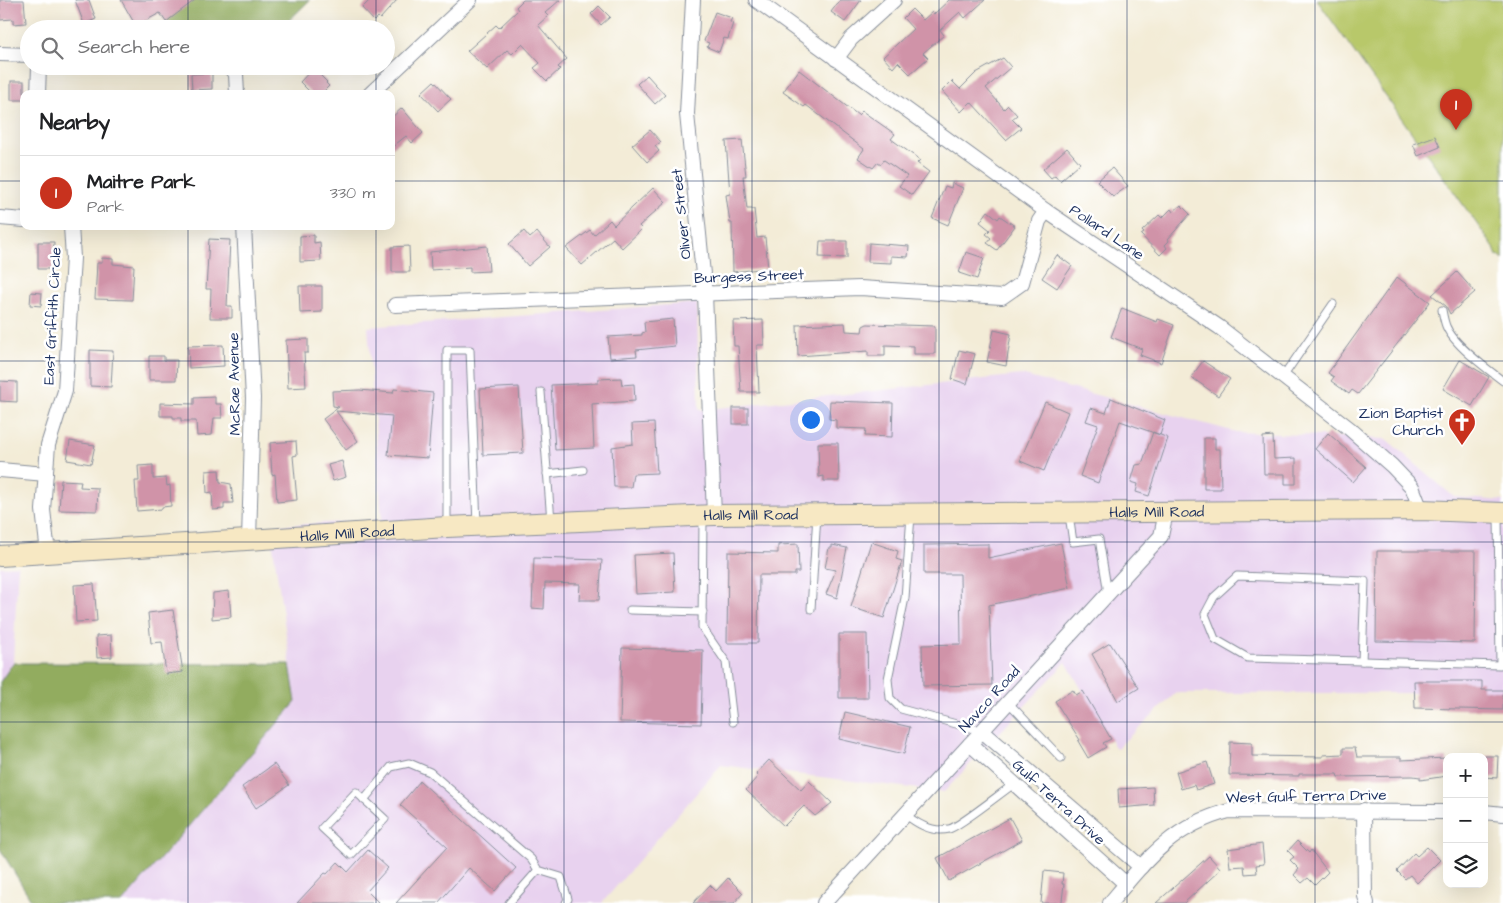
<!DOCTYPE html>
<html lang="en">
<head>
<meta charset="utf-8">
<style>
  :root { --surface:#fff; --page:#f6f6f6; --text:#202124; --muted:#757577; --line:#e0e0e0; --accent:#c8321e }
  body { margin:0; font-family:"Architects Daughter",sans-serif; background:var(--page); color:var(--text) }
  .controls { position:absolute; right:15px; bottom:15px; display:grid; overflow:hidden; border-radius:10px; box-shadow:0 5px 20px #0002 }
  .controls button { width:45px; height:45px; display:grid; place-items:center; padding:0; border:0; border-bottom:1px solid var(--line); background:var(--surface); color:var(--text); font:25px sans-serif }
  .you { position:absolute; left:810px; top:419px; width:18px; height:18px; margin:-12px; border:4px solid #fff; border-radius:50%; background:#1a73e8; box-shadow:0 0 0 8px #1a73e833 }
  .badge { display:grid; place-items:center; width:32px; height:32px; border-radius:50%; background:var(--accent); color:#fff; font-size:16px; font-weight:700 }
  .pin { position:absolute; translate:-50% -41px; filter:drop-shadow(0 1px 2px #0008) }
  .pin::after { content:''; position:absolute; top:26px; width:18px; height:15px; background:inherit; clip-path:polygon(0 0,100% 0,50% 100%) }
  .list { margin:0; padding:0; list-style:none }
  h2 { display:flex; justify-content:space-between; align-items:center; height:65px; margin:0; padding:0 20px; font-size:21px }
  h2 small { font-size:16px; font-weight:400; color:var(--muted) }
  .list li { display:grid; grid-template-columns:32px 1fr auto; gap:15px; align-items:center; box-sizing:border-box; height:75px; padding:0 20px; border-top:1px solid var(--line) }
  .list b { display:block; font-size:19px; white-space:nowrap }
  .list p { margin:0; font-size:16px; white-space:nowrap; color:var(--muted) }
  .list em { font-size:16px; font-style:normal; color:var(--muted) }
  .icon { flex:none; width:28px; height:28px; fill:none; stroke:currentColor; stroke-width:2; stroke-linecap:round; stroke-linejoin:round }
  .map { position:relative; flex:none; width:1503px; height:903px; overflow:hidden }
  .search { position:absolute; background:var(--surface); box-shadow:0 5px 20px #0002; left:20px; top:20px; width:375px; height:55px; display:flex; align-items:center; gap:12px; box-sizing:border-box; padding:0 18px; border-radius:28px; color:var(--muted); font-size:19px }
  .panel { position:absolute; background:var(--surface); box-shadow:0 5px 20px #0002; left:20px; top:90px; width:375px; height:140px; border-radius:10px }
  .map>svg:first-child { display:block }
  .built { fill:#e8d2ef }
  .green { fill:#b8c86b; stroke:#6a7c64 }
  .forest { fill:#92ac5f; stroke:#566e5e }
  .building { fill:#d093a8 }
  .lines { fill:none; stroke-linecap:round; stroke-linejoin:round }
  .lane-casing { stroke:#878e9a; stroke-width:9 }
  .street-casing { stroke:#878e9a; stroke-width:16 }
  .secondary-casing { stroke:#878e9a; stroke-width:22 }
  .lane { stroke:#fff; stroke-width:7 }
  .street { stroke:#fff; stroke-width:14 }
  .secondary { stroke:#f7e8c3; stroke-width:20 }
  .grid { fill:none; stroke:#1b2f5e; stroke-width:1; stroke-opacity:0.55 }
  .labels { text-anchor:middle; stroke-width:5; stroke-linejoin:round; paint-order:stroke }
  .street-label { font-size:15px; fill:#1b2f5e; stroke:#fff }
  .poi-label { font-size:15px; fill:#1b2f5e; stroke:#fff; text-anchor:end }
</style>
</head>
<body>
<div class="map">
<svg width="1503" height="903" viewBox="0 0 1503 903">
  <rect width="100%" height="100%" fill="#fff"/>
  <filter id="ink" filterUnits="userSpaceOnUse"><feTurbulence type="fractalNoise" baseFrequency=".02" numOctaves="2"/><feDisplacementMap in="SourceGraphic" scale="10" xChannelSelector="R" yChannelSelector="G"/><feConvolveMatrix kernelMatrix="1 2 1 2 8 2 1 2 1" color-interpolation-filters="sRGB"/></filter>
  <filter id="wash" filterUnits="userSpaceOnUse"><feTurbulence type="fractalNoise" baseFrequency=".0096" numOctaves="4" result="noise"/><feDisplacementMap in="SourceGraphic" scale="20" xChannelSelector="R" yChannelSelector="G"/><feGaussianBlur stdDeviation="1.12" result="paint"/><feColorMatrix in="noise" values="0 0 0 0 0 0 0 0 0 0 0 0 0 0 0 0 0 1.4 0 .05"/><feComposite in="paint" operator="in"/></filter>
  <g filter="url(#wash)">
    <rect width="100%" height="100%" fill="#f3ecd7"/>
    <g class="built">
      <path d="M697,303L699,410L1021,375L1236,432L1386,439L1454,497L1503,501V693H1176L1116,749L1066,662L944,792L721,765L602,903H122L296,702L270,526L382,520L368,327Z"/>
      <path d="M18,566L13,663L0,682V567Z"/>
    </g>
    <path class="green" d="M1317,0H1503V260L1499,255L1497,256L1494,248Z"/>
    <g class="forest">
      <path d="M166,0H310L280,29H167Z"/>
      <path d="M13,663L290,664L296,702L122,903H33L0,849V682Z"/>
    </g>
    <g id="blocks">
      <g class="building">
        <path d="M0,0H24L26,23L13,24V19L0,20Z"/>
        <path d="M75,0H89L96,19L84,24Z"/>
        <path d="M121,0H195L166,22L160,13L136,26Z"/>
        <path d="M370,0H397L380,19L378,17L374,21L362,8Z"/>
        <path d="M523,0H560L545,13L548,16L538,25L567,59L558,67L560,69L547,81L534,68L540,63L522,44L512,54L507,50L487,69L467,51L496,25L499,28L518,10L516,7Z"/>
        <path d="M840,0H861L845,22L831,12Z"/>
        <path d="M949,0H985L965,18L960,12L940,30L944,35L923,53L928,58L910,74L898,62L893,68L883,57L913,29L903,18L912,9L923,20L932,12L934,14Z"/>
        <path d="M599,6L610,17L601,25L591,14Z"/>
        <path d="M715,12L732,18L730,22L733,23L728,39L724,38L719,52L707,47L709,43L704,41Z"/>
        <path d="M1003,58L1011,67L986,88L1004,109L1008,105L1017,115L1012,119L1021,128L1006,140L971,102L961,112L942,91L952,81L960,89L976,73Z"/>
        <path d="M313,68L327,82L326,83L329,86L321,94H312L300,82Z"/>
        <path d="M799,70L858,115L862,111L895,134L891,139L920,160L917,163L929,172L912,195L899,186L907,176L884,160L881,164L878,162L873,168L858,158L864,149L806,105L804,107L783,92Z"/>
        <path d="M212,73V89L192,90L191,74Z"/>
        <path d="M647,75L665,95L655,104L637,84Z"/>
        <rect x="11" y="81" width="13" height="19"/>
        <path d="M434,81L451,99L438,111L421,93Z"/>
        <path d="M402,108L423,133L412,143L406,136L391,148V118Z"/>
        <path d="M650,130L661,142L655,146L659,151L647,162L632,145Z"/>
        <path d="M1435,136L1440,147L1418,156L1413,144Z"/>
        <path d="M742,140L746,176H743L747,209H754L757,238L765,237L768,268L733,272L732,223H730L726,195L730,194L726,141Z"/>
        <path d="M1067,148L1080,163L1060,181L1055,175L1051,178L1043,169Z"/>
        <path d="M1112,168L1128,186L1113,197L1097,181Z"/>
        <path d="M952,183L963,188L948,225L932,218L945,186L951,188Z"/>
        <path d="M653,188L666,202L639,226L642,229L622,248L613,238L582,265L566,248L590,230L594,235L610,220L614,225Z"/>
        <path d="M1181,205L1190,214L1168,239L1169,241L1165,245L1167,248L1160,255L1141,235L1144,233L1142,231L1159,215L1162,218L1171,209L1173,212Z"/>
        <path d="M988,211L998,219L1000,216L1015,226L997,250L987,243L991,238L986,234L990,230L980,222Z"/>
        <path d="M524,231L530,238L537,232L550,247L528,266L509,244Z"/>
        <path d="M314,235V243L320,242L321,261L300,262V236Z"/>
        <path d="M209,239L230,240L227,306H232V318H210L211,289H206Z"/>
        <path d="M820,241H847V258L819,257Z"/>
        <path d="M38,242H54L53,269H38Z"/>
        <path d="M869,243L909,246L908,257L891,256V263L868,262Z"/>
        <path d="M409,246L410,272H392V247Z"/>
        <path d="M487,246L489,271L470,272V267L431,270L430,252Z"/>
        <path d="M966,252L984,258L977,279L959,273Z"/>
        <path d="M1057,255L1072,266L1057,288L1042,278Z"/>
        <path d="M102,258L113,259V264L134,266L132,300L95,299L97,263H102Z"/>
        <path d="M1457,272L1475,292L1450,314L1446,306L1432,295Z"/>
        <path d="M1397,277L1430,302L1358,394L1352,390L1349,394L1331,381L1334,377L1328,373Z"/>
        <path d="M299,286H322V312L300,313Z"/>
        <path d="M31,292L42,293L41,306L30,305Z"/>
        <path d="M1122,308L1157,322L1158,319L1174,325L1161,363L1140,355L1142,349L1111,337Z"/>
        <path d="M673,319L675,346L636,350L637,356L610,358L608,337L642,335V333L645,332L644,322Z"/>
        <path d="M763,320L764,345H757L759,392H741L738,346H734L733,321Z"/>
        <path d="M845,323L846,331L862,332L863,326L867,324L935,326V354H914V346L885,345V356H868V351L798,356L797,325Z"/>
        <path d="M994,330L1011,334L1006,366L987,362Z"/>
        <path d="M308,339V353H304L306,387L288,388L286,340Z"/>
        <path d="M223,345L224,366L189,368L188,346Z"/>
        <path d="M90,350L113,351L111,387L90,386Z"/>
        <path d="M959,350L975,354L967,384L952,379Z"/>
        <path d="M149,356H164V360H177L176,380H149Z"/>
        <path d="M1460,360L1489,377L1472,406L1443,389Z"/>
        <path d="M1203,361L1230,379L1218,396L1191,377Z"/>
        <path d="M621,378L622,385L634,384L635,401L592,404L594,448L555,450L551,385L598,383V379Z"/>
        <path d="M0,381L17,382V402L0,401Z"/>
        <path d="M519,387L523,453L483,455L480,389Z"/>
        <path d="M394,389L433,393L428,458L388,455L392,416L336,411L358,441L346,450L323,419L339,407L333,406L332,391L360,390L393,393Z"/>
        <path d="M215,397V404H221L222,418H214L212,435L197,436L196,421H181V418H173V416H160V403L194,404V398Z"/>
        <path d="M1111,398L1165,420L1160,435L1120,421L1098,483L1080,476L1098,425L1086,421L1091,408L1106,413Z"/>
        <path d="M830,401L893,403L892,437L865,436L866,429L836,428V420L829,419Z"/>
        <path d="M1045,402L1068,412L1044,471L1020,461Z"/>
        <rect x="733" y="408" width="15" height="16"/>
        <path d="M654,423L657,473L633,474L631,487H614L612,447L633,444L632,424Z"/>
        <path d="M1153,432L1168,438L1149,496L1136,492L1138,484L1131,482L1136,465L1142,464Z"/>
        <path d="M1328,433L1366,467L1353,482L1315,449Z"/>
        <path d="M1273,436L1274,459L1296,458V484H1285V474H1264L1263,437Z"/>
        <path d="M1204,438H1215V449H1220L1221,489H1204Z"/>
        <path d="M70,441L95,445L91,464L67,460Z"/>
        <path d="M296,441L297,455L293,456L297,500L277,502L275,474L272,475L270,443Z"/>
        <path d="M818,443H838L839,481H824V476L819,477Z"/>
        <path d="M342,461L346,477L333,481L328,465Z"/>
        <path d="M153,465V479L166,478L167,486L170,485L171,506L162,507V509L137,511L135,481H139L138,466Z"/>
        <path d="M219,470L220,482L231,484L233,503H224V509L213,510L212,492L207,493L206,471Z"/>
        <path d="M61,480L81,481L80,487L98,488L97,511L59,510Z"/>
        <path d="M871,542L898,551L896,559L902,561L884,618L851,607Z"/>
        <path d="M1061,543L1070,588L989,605L992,685L923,686L922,645L961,644L960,574H924V545L988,544V558Z"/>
        <path d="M798,544L799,572H795V575H759L758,643H727L728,552L778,553V545Z"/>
        <path d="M832,545L847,548L837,598L826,594L836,570L825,568L829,548H832Z"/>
        <path d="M1377,551H1476L1475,643L1376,641Z"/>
        <path d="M673,553L675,592L636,594L634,555Z"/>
        <path d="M534,558L602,560L599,600H579L580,584L545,583L544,609L532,608Z"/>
        <path d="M94,584L97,621L76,622L74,585Z"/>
        <path d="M229,591L231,617L212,619L213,593Z"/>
        <path d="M173,610L183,672L166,674L162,642L151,643L148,613Z"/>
        <path d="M839,634H867L868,698H839Z"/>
        <path d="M111,635L112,657L97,658L96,636Z"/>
        <path d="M1110,643L1139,688L1118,701L1092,654Z"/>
        <path d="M622,648L703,650L701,724L620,722Z"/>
        <path d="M1414,681H1482V690H1503V710L1415,708Z"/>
        <path d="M1073,690L1076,695L1083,691L1111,739L1103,743L1106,747L1088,758L1078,741L1080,740L1055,701Z"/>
        <path d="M845,712L910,727L904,754L839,739Z"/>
        <path d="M1230,742L1252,743V756L1323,757V755L1343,754V748H1355L1357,757H1401V760L1447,758V776L1420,780V777L1413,776L1338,777L1337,774H1299V776L1229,775Z"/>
        <path d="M1484,756H1498L1497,778L1484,777Z"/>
        <path d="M769,760L801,790L809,781L832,803L815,816L804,806L784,826L746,790L758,776L756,774Z"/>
        <path d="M1207,762L1214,784L1196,790L1194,785L1181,789L1176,772Z"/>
        <path d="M274,764L289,785L256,808L242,787Z"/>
        <path d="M420,781L516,868L495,891L469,868L438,903H396L447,847L400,805Z"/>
        <path d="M1153,787L1154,805L1119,808L1118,789Z"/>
        <path d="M1010,818L1022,840L949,881L937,858Z"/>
        <path d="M1297,841L1309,853L1311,850L1328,872L1315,885L1308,878L1302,883L1294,875L1299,869L1290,860L1294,857L1288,851Z"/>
        <path d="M1262,844L1264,864L1256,865L1257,873L1245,874L1244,866L1230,867L1228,849Z"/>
        <path d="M1427,847L1440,860L1417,883L1410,875L1405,879L1397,871L1414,853L1417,856Z"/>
        <path d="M368,850L388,868L367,891L379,903H297L325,873L327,874L338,862L348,872Z"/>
        <path d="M1209,856L1221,869L1184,903H1156Z"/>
        <path d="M1044,871L1063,873L1062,884H1064L1062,901L1060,903H1041Z"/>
        <path d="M728,878L743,893L734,903H693L710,885L716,891Z"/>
      </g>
    </g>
  </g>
  <g filter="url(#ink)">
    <use href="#blocks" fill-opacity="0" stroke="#878e9a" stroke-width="1"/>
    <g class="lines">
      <g class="lane-casing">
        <g id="lane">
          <path d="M1442,310C1443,315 1444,321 1446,326C1453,344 1487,369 1503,381"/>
          <path d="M1283,377L1333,304"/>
          <path d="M541,392L551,521"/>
          <path d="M547,474L583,470"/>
          <path d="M911,515L905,598L888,679L890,698L901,709L982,731"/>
          <path d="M1069,515L1073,542L1099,539L1108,593"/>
          <path d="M703,518L702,627L726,662L733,722"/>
          <path d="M447,524V350H470L477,525"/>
          <path d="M1237,576L1365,581L1362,661L1248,658L1215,639L1205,614L1214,597Z"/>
          <path d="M811,609L817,515"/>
          <path d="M630,610L703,612"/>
          <path d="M1362,661L1500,665L1498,515"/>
          <path d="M1008,702L1061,758"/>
          <path d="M356,792L385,819L351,855L322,828Z"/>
          <path d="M364,800L391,767L409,763L430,772L531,859L538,870L561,877L568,899L566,903"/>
          <path d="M905,814C917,824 932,833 949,829C959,827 1002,792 1014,784"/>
          <path d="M509,903L538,870"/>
        </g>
      </g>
      <g class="street-casing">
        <g id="street">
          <path d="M693,0L687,114L705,294L714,515"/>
          <path d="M756,0L1046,211L1219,327L1350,429L1392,466L1412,487L1421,510"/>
          <path d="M0,54L29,55"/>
          <path d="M836,59L851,39L894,0"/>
          <path d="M230,66L236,74L237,94"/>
          <path d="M38,94L39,66"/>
          <path d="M370,94L470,0"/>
          <path d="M0,218L24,220"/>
          <path d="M244,226L253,398L249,540"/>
          <path d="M395,305L860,288L1002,297L1022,283L1039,221L1046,211"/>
          <path d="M0,470L46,474"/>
          <path d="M48,553L43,510L48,445L65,391L73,258L71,226"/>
          <path d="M982,731L1141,867"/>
          <path d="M970,744L1126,884"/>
          <path d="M1364,810L1365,896L1367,903"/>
          <path d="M1484,812L1503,814"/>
          <path d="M824,903L1161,536L1166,512"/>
          <path d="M1110,903C1145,861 1173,825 1229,811L1447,812"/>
        </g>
      </g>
      <g class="secondary-casing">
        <g id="secondary">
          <path id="s1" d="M0,556L447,527L714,515L1421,510L1503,513"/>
        </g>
      </g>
      <use href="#lane" class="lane"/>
      <use href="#street" class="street"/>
      <use href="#secondary" class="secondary"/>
    </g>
  </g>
  <path class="grid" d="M188,0V29M376,0V29M564,0V903M752,0V903M939,0V903M1127,0V903M1315,0V903M188,66V94M376,66V94M0,181H24M391,181H1503M188,226V903M376,226V903M0,361H1503M0,542H1503M0,722H1503"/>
  <defs>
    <g id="church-pin" transform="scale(1.4375)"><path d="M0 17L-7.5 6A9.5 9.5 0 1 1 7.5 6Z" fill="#c8321e" stroke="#fff"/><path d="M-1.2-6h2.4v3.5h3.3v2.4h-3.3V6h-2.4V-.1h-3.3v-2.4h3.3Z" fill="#fff"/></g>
  </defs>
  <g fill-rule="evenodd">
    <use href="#church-pin" x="1462" y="422"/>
  </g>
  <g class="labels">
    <g class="street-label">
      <text transform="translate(681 214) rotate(-96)" y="5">Oliver Street</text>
      <text transform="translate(1107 232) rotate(34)" y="5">Pollard Lane</text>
      <text transform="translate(749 276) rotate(-2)" y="5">Burgess Street</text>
      <text transform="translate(52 316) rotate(-87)" y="5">East Griffith Circle</text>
      <text transform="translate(234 384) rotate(-91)" y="5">McRae Avenue</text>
      <text dy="5" stroke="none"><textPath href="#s1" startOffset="1158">Halls Mill Road</textPath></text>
      <text dy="5" stroke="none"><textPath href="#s1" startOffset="752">Halls Mill Road</textPath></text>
      <text dy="5" stroke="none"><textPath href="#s1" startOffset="348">Halls Mill Road</textPath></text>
      <text transform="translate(989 699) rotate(-48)" y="5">Navco Road</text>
      <text transform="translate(1306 796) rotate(-1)" y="5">West Gulf Terra Drive</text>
      <text transform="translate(1059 802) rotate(42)" y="5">Gulf Terra Drive</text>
    </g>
    <g class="poi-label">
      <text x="1443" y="418">Zion Baptist<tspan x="1443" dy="17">Church</tspan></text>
    </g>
  </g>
</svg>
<div class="controls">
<button>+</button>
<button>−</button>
<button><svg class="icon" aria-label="layers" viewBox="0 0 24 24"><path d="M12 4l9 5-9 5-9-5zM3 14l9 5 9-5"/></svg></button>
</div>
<div class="you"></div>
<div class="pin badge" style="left:1456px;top:130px">1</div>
<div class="search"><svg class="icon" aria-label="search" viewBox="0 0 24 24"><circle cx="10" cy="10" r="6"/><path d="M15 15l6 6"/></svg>Search here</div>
<section class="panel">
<h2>Nearby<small></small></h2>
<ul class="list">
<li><span class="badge">1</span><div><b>Maitre Park</b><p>Park</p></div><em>330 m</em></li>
</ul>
</section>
</div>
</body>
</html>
